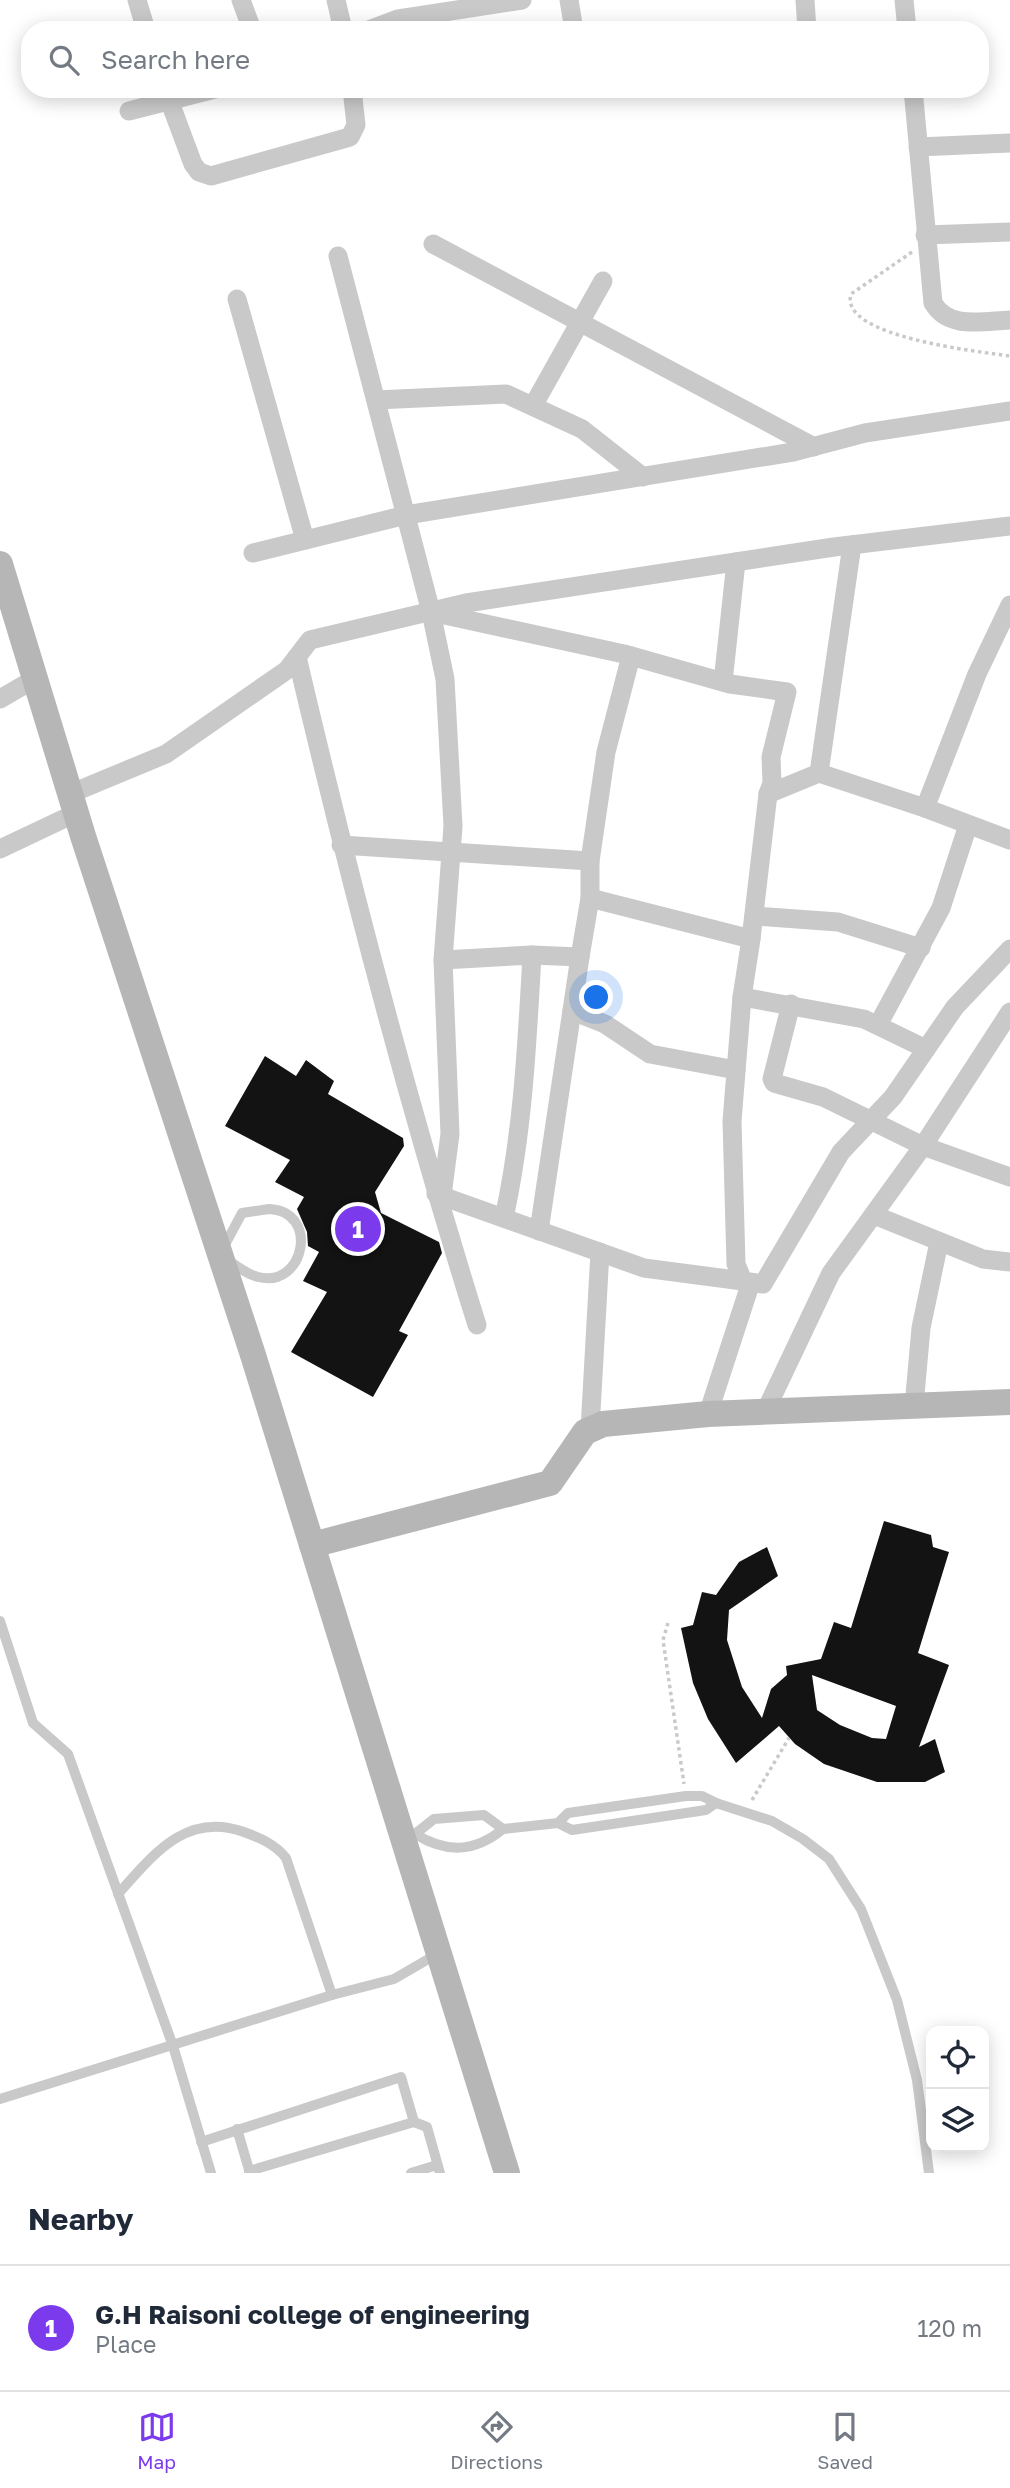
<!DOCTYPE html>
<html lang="en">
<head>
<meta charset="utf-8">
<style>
  :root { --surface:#fff; --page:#f2f2f3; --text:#1f2937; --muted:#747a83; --line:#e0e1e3; --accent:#7c3aed }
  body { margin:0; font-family:"Golos Text",sans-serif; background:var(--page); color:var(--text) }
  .controls { position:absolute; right:21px; bottom:21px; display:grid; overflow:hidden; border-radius:14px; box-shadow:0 4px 18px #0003 }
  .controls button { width:63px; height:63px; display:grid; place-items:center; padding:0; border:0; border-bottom:2px solid var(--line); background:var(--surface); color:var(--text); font:35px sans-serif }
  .you { position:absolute; left:597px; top:998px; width:24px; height:24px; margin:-18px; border:5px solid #fff; border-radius:50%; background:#1a73e8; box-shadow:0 0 0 10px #1a73e833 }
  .badge { display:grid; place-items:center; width:46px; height:46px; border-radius:50%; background:var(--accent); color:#fff; font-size:23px; font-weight:700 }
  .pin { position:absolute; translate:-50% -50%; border:4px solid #fff; box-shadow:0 2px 7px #0006 }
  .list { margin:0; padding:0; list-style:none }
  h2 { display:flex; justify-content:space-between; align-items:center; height:91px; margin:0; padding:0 28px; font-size:30px }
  h2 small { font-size:23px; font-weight:400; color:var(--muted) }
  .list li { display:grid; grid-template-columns:46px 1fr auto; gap:21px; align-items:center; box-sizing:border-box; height:126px; padding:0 28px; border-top:2px solid var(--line) }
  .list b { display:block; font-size:26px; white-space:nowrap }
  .list p { margin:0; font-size:23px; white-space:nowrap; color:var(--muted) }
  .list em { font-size:23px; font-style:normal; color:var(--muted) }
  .icon { flex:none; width:38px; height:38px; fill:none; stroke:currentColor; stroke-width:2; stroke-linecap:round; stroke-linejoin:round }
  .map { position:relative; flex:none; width:1010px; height:2173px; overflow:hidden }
  .search { position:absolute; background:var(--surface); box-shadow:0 4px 18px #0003; left:21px; right:21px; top:21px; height:77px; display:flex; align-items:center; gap:18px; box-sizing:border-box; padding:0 24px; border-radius:28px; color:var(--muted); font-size:26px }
  .sheet { height:217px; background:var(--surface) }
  nav { display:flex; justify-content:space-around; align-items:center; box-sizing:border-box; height:98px; border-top:2px solid var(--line); background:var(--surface); font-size:19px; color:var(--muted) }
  nav a { display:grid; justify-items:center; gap:4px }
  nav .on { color:var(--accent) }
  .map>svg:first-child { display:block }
  .building { fill:#131313; fill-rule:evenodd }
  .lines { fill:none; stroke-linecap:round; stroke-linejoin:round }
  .path { stroke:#c9c9c9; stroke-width:3.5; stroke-dasharray:3.5 3.5; stroke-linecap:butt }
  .lane { stroke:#c9c9c9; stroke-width:10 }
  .street { stroke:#c9c9c9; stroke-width:19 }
  .secondary { stroke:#b6b6b6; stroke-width:26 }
</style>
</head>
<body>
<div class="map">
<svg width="1010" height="2173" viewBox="0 0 1010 2173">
  <rect width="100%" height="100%" fill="#fff"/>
  <g class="building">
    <path d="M265,1056L296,1076L306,1060L334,1081L328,1094L403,1138L404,1146L375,1192L381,1213L439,1242L442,1253L399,1331L408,1335L373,1397L291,1352L327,1292L303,1281L319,1252L308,1246L307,1232L297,1209L304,1197L275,1182L290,1160L225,1126Z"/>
    <path d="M884,1521L931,1535L933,1547L949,1552L918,1653L949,1665L919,1747L935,1739L945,1772L925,1782H877L824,1764L795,1744L779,1726L736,1763L708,1719L693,1683L681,1628L693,1625L702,1592L716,1595L739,1562L767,1547L778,1576L729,1610L727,1640L742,1687L762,1718L771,1689L787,1675L786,1666L821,1659L834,1622L851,1628ZM812,1675L896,1706L886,1739L872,1738L840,1725L817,1710Z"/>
  </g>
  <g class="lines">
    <g class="path">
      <path d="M912,252L851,294C838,337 982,352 1010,356"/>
      <path d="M668,1623L663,1640L684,1784"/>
      <path d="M752,1800L789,1738"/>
    </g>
    <g class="lane">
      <path d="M269,1209C320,1211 305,1289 258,1277C245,1274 231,1262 220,1254L242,1213Z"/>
      <path d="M0,1621L33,1723L68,1754L173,2046L211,2173"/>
      <path d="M716,1803L772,1821L803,1839L829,1859L861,1909L897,2000L917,2080L929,2173"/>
      <path d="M484,1815L503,1829C474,1853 446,1853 415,1834L434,1819Z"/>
      <path d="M503,1829L558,1823L572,1830L706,1810L716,1803L702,1796H686L568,1813L558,1823"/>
      <path d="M118,1894C153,1855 186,1811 244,1832C260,1838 275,1844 286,1858L332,1995"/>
      <path d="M0,2099L332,1995L394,1979L437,1954"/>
      <path d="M237,2129L250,2173"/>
      <path d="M201,2142L401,2077L414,2122L427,2127L440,2173"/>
      <path d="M249,2171L414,2122"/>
      <path d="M411,2173L437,2165"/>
    </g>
    <g class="street">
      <path d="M137,0L146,30"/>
      <path d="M241,0L252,30"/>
      <path d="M336,0L343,30"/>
      <path d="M569,0L574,30"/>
      <path d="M805,0L807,30"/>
      <path d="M904,0L907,30"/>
      <path d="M369,30L398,19L522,0"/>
      <path d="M165,89L193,164L199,172L211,176L350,137L356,125L352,89"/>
      <path d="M913,89L933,303C949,330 983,321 1010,320"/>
      <path d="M129,111L215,89"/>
      <path d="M918,147L1010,143"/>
      <path d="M925,235L1010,232"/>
      <path d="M433,244L814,447"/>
      <path d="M338,256L431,612L624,654L730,684L787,692L771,757L772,783L768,794L751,939L590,898L580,957L532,955"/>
      <path d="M237,299L305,540"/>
      <path d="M376,400L506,394L582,429L643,477"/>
      <path d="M533,406L603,281"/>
      <path d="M852,545L819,773L925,808L977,674L1010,605"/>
      <path d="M253,553L406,515L793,452L865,433L1010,411"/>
      <path d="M431,612L445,679L453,826L443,960L532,955C527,1044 523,1131 504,1218"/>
      <path d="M297,657C350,882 408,1105 477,1325"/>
      <path d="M723,682L736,562"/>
      <path d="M0,699L36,678"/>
      <path d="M72,793L166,754L287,670L310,640L466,603L834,547L1010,526"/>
      <path d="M768,794L819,773"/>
      <path d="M925,808L1010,840"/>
      <path d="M341,845L590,861L606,752L631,656"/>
      <path d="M0,849L76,813"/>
      <path d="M590,861V898"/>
      <path d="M754,916L838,922L921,948"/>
      <path d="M751,939L742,997L732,1121L736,1264L743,1281L763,1284L841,1152L893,1097L955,1007L1010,949"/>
      <path d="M742,997L864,1019L926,1049"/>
      <path d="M791,1004L772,1079L774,1083L823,1097L923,1146L1010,1177"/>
      <path d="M572,1011L605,1024L650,1054L736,1070"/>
      <path d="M878,1025L941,908L968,825"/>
      <path d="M436,1194L644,1268L743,1281"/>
      <path d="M442,1196L450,1134L443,960"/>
      <path d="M874,1215L983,1259L1010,1262"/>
      <path d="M539,1231L580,957"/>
      <path d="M914,1406L921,1328L939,1242"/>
      <path d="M765,1412L831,1273L923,1146L1010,1012"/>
      <path d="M708,1414L751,1282"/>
      <path d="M590,1429L600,1252"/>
    </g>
    <g class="secondary">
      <path d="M0,564L83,836L253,1355L507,2173"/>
      <path d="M312,1545L550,1483L585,1432L603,1424L708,1414L1010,1402"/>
    </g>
  </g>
</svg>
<div class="controls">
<button><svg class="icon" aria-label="locate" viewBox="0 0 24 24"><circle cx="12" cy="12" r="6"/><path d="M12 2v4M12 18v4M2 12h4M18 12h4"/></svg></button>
<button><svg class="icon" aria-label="layers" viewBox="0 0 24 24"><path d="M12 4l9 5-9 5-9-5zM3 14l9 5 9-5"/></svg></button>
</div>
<div class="you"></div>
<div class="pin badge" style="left:358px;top:1229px">1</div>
<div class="search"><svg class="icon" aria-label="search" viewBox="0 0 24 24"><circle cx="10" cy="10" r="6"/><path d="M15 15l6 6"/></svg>Search here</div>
</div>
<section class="sheet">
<h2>Nearby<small></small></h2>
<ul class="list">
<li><span class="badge">1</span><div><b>G.H Raisoni college of engineering</b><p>Place</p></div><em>120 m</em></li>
</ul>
</section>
<nav>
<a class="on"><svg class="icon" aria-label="map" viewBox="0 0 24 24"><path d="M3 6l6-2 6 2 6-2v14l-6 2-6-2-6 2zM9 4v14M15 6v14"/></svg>Map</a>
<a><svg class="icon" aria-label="directions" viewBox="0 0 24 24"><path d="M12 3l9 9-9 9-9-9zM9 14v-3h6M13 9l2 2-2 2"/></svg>Directions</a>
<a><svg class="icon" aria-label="saved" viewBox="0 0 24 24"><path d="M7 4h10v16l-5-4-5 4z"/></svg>Saved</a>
</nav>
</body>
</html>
